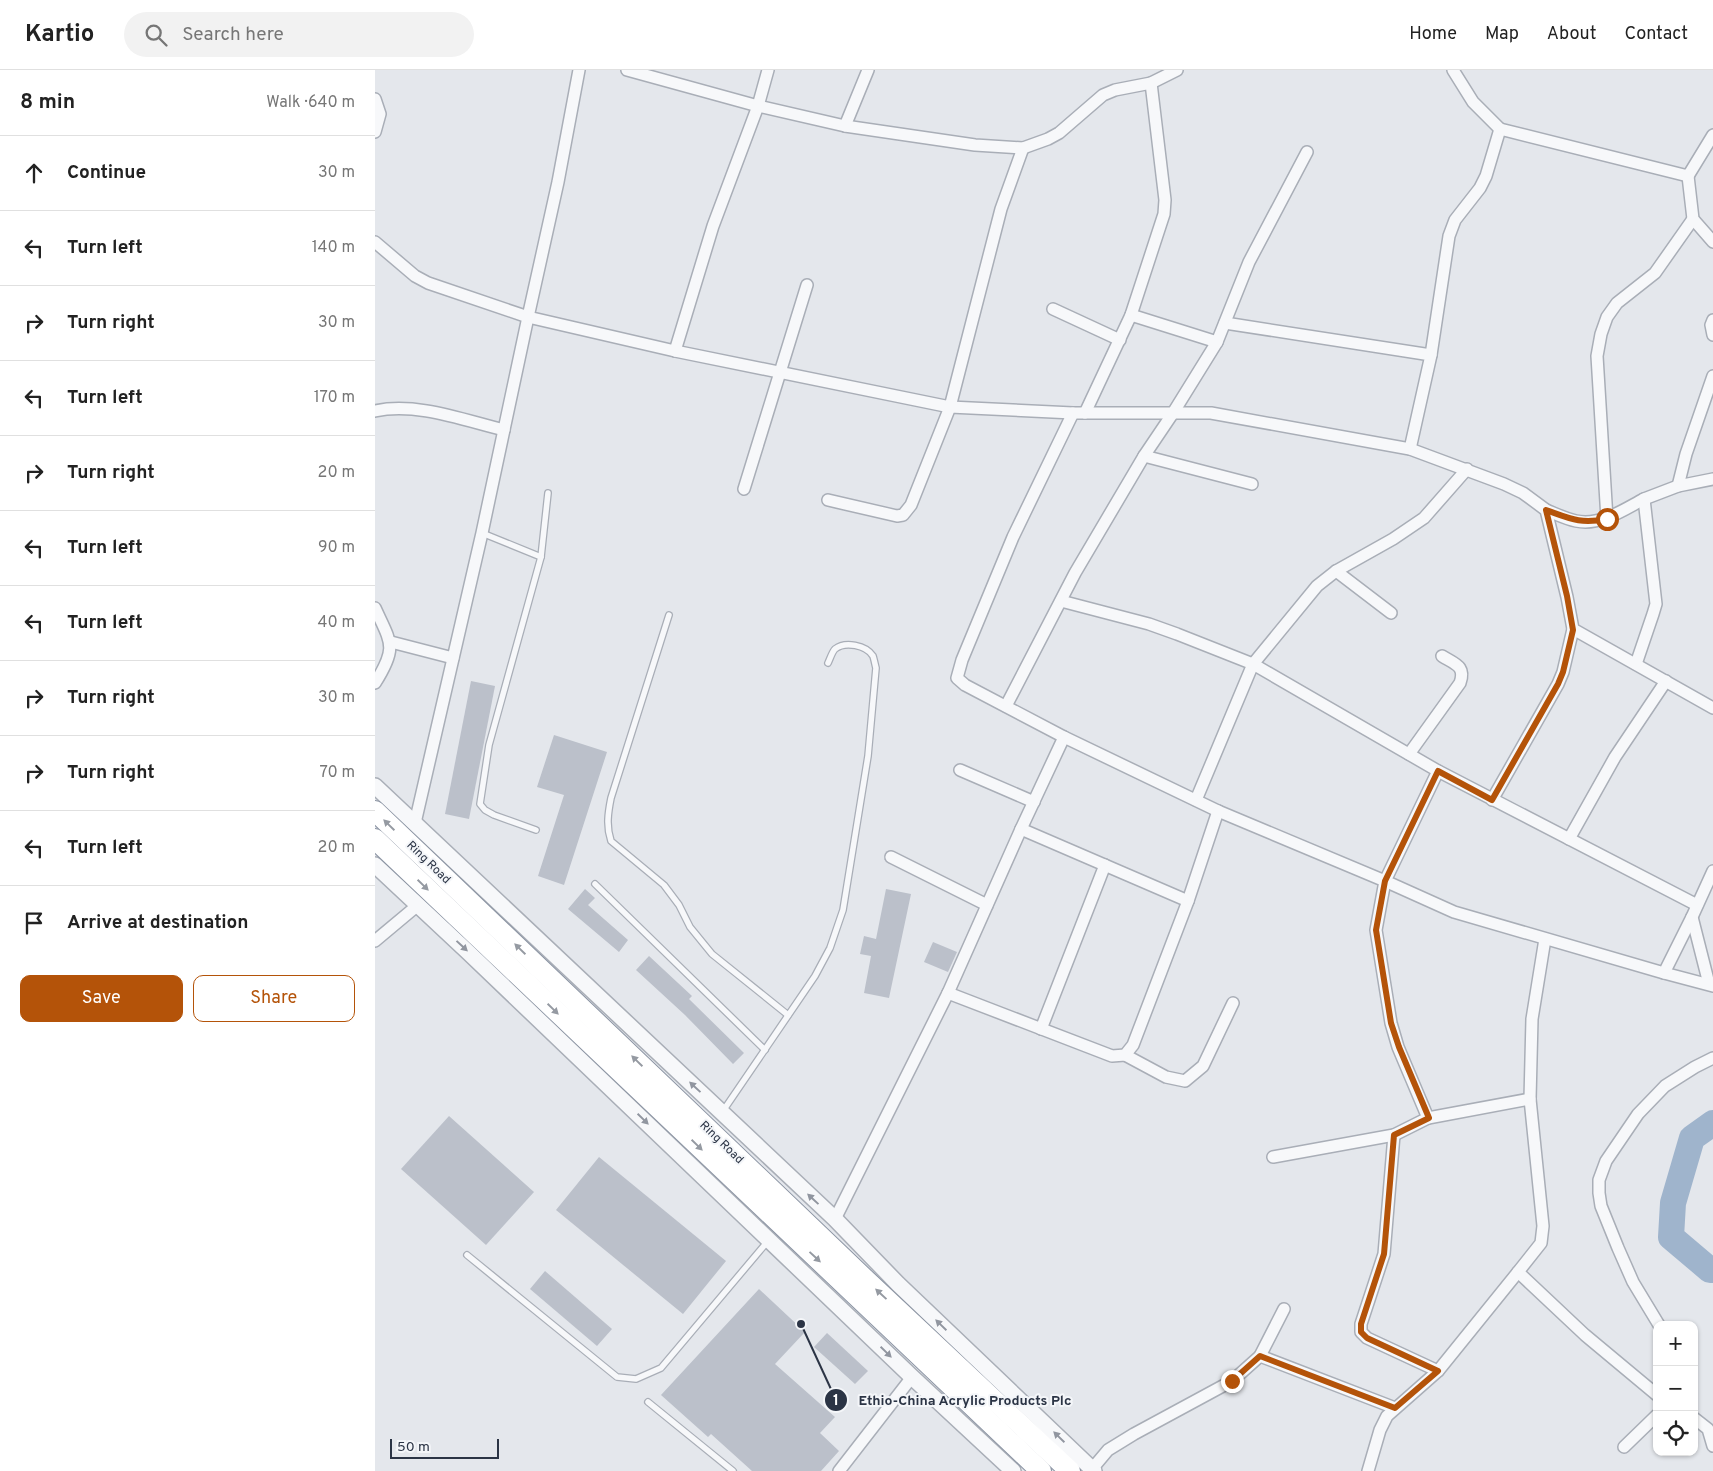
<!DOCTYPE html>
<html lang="en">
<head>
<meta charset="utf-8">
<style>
  :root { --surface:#fff; --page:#f2f2f2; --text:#222; --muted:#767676; --line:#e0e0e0; --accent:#b45309 }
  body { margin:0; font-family:Overpass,sans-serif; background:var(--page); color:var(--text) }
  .controls { position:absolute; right:15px; bottom:15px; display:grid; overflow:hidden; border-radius:10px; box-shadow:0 1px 4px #0004 }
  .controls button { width:45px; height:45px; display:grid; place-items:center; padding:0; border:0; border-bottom:1px solid var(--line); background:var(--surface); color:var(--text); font:25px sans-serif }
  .scale { position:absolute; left:15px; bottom:12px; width:109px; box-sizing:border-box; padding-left:5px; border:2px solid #2b3445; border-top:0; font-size:14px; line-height:18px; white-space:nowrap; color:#2b3445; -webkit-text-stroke:4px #f4f6f9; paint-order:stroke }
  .stop { position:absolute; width:15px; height:15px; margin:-11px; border:4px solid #b45309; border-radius:50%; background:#fff }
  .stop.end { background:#b45309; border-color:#fff; box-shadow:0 1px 5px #0008 }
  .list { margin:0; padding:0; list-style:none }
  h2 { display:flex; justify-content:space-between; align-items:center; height:65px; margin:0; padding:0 20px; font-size:21px }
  h2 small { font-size:16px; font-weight:400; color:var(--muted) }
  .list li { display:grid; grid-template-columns:32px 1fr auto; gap:15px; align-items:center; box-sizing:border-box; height:75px; padding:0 20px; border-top:1px solid var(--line) }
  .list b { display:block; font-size:19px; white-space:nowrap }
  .list em { font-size:16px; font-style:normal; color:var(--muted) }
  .actions { display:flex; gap:10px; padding:15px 20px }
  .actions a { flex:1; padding:11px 0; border:1px solid var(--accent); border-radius:10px; text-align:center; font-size:18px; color:var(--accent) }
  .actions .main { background:var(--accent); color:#fff }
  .icon { flex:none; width:28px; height:28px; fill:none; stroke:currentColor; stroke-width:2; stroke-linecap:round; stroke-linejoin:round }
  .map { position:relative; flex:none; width:1338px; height:1401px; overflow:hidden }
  header { display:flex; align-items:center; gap:30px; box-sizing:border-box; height:70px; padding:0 25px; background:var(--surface); border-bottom:1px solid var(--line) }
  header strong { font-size:24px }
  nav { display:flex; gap:28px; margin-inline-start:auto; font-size:18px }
  .search { width:350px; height:45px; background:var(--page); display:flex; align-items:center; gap:12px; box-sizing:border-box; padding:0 18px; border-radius:28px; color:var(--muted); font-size:19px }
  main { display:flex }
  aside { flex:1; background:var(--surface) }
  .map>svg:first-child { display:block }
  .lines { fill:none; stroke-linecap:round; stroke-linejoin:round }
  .river { stroke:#9fb4cc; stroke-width:26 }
  .building { fill:#bbc0ca }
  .service-casing { stroke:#a9aeb7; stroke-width:8 }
  .minor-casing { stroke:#a9aeb7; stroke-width:14 }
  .tertiary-casing { stroke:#a9aeb7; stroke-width:18 }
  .trunk-casing { stroke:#8b94a3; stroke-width:22 }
  .service { stroke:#f7f8fa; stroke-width:5.5 }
  .minor { stroke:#f7f8fa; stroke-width:11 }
  .tertiary { stroke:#f7f8fa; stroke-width:15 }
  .trunk { stroke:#fff; stroke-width:20 }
  .oneway { fill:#959aa2 }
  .oneway2 { fill:#9196a0 }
  .route { stroke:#b45309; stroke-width:6 }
  .labels { text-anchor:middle; stroke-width:4; stroke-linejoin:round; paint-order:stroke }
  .street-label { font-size:12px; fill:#2b3445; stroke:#f4f6f9 }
  .leader { fill:none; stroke:#2b3445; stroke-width:2 }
  .callout-dot { fill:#2b3445; stroke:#f4f6f9; stroke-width:2 }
  .mark-label { font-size:15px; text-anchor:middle; font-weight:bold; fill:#fff }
  .callout-label { font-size:14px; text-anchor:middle; font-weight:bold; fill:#2b3445; stroke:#f4f6f9; stroke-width:4; stroke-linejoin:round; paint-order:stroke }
</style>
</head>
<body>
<header>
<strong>Kartio</strong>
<div class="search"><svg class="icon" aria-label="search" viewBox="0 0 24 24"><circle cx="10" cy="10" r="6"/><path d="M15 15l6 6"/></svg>Search here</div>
<nav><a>Home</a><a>Map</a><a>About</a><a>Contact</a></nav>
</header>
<main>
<aside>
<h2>8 min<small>Walk · 640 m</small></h2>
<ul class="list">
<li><svg class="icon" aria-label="ahead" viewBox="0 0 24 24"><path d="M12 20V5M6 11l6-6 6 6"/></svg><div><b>Continue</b></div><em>30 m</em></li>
<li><svg class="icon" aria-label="left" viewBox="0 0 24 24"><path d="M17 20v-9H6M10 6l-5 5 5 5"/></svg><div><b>Turn left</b></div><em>140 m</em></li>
<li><svg class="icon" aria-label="right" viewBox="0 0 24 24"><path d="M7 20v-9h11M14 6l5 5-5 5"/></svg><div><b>Turn right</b></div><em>30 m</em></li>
<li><svg class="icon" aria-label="left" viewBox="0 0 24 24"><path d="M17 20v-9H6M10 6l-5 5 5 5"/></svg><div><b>Turn left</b></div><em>170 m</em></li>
<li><svg class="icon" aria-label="right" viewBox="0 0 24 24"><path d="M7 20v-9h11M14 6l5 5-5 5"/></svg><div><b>Turn right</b></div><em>20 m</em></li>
<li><svg class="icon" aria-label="left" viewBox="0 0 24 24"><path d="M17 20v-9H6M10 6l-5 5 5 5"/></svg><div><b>Turn left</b></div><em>90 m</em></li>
<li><svg class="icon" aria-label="left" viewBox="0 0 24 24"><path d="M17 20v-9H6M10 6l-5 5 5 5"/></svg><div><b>Turn left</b></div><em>40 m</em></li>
<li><svg class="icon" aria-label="right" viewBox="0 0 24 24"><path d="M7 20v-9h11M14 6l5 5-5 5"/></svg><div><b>Turn right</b></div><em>30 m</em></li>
<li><svg class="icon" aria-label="right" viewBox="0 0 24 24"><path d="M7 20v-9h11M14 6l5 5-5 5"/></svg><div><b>Turn right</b></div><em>70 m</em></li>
<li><svg class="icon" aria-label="left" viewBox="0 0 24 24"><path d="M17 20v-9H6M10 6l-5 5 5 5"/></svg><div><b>Turn left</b></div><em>20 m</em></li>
<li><svg class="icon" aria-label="arrive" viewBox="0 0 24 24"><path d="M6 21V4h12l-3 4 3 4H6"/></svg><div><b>Arrive at destination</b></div></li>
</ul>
<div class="actions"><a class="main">Save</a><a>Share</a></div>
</aside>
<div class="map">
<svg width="1338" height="1401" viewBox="0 0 1338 1401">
  <rect width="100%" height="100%" fill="#e4e7ec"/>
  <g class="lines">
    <path class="river" d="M1338,1053L1317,1068L1298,1133L1296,1167L1335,1200H1338"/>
  </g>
  <g class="building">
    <path d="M96,611L120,616L94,749L70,744Z"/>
    <path d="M179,665L232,682L189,815L163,806L189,725L162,717Z"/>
    <path d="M210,819L220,828L213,835L253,870L244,882L193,839Z"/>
    <path d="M511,819L536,824L514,928L489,923L496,886L485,884L489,866L501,869Z"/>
    <path d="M558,872L582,882L573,902L549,892Z"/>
    <path d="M274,886L317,926L314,929L369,983L358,994L310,945L261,900Z"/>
    <path d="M74,1046L159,1122L111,1175L26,1099Z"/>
    <path d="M224,1087L351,1191L308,1244L181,1140Z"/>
    <path d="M170,1201L237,1259L222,1276L155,1219Z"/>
    <path d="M384,1219L430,1262L400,1294L460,1347L445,1363L464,1381L446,1401H377L336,1364L333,1367L286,1325Z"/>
    <path d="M452,1263L493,1301L480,1314L439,1277Z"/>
  </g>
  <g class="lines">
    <g class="service-casing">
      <g id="service">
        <path d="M107,463L166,487"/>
        <path d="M294,545L236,728C233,743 231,756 236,771L289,815L304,835L315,857L337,884L413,945"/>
        <path d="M161,760L119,745L110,740L105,734L114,675L166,487L173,423"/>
        <path d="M220,814L390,980"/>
        <path d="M348,1041L440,906L455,878L468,840L493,686L501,598C500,594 499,589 498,586C491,575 470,571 460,579C457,582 455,589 453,593"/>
        <path d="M92,1185L242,1307L261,1309L286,1298L393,1171"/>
        <path d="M273,1332L358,1401"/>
      </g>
    </g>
    <g class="minor-casing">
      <g id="minor">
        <path d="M204,0L183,112L153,247L300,281L575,337L698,343H836L1035,379L1129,414L1148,423L1171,440L1192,527L1198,559L1338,638"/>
        <path d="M252,0L383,36L470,56L600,75L648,78L673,69L684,63L728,25L740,20L776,13L802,0"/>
        <path d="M1078,0L1098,32L1125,59"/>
        <path d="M0,29L5,44L0,62"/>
        <path d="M470,56L493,0"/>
        <path d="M1313,106L1318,149L1338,172"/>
        <path d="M0,172L40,206L53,213L153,247L107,463L40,753"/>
        <path d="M678,239L745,270"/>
        <path d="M756,245L842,272"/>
        <path d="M1338,250L1336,255L1338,265"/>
        <path d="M850,253L1056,285L1035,379"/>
        <path d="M300,281L338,156L383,36L393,0"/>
        <path d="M1056,285L1074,166L1080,150L1105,118L1111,106L1125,59L1313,106L1338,65"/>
        <path d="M0,341C41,332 88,350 129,360"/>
        <path d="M698,343L638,467L587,590L582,608L590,615L689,667L843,741L1010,811L1001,860L1016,953L1023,977L1053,1048L1019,1065L898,1087"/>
        <path d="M710,343L756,245L789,144L790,130L776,13"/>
        <path d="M769,386L877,414"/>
        <path d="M1303,416L1311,384L1338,306"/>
        <path d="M369,419L432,215"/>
        <path d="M453,430L522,446L528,445L536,435L575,337L626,139L648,78"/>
        <path d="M1171,440C1181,444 1191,449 1201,451C1226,456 1248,440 1269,429"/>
        <path d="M1232,449L1222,286L1226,264L1232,247L1242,233L1280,203L1318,149"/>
        <path d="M961,501L1016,543"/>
        <path d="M686,531L774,554L802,564L878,594L1063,701L1010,811L1079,842L1289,903L1317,847L1338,801"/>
        <path d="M0,538C16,573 23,577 0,613"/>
        <path d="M16,572L78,588"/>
        <path d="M1261,594L1278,544L1281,534L1269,429L1303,416L1338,409"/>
        <path d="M631,636L700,503L769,386L798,343L842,272L874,192L932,82"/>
        <path d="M1034,684L1085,613C1091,596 1080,594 1067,586"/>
        <path d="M585,700L659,732"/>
        <path d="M1063,701L1322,835"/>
        <path d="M821,730L878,594L942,516L961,501L1018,469L1049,448L1092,399"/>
        <path d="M1117,730L1183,614L1188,602L1198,559"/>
        <path d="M646,759L813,831"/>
        <path d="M1194,769L1240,687L1291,611"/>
        <path d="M516,787L612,835"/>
        <path d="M1317,847L1334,914"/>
        <path d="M1170,869L1157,949L1155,1029L1168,1156L1166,1173L1143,1202L1210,1265L1282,1325"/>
        <path d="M0,871L43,835"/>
        <path d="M1289,903L1338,916"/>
        <path d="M573,923L737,986L750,985L758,975L813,831L843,741"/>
        <path d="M666,959L730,795"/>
        <path d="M750,985L791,1007L810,1011L828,996L858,933"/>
        <path d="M1053,1048L1155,1029"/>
        <path d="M1019,1065L1009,1184L986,1254V1262L992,1268L1063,1301"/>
        <path d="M460,1149L573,923L646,759L689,667"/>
        <path d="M1284,1255L1258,1212L1243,1178L1226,1136L1224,1123V1110L1231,1091L1263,1044L1290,1016L1320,997L1338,988"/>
        <path d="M885,1286L1020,1338"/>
        <path d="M1319,1348L1333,1359L1338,1376"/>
        <path d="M1249,1377L1282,1345"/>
        <path d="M717,1399L733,1380L759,1364L857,1311L885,1286L909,1239"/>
        <path d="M464,1401L537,1307"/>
        <path d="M993,1401L1005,1360L1012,1346L1063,1301L1143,1202"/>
      </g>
    </g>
    <g class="tertiary-casing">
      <g id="tertiary">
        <path d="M0,716L460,1149L523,1214L719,1401"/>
        <path d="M0,795L93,882L537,1307L638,1401"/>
      </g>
    </g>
    <g class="trunk-casing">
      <g id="trunk">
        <path d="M0,741L492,1211L695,1401"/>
        <path d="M0,769L666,1401"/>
      </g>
    </g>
    <use href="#service" class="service"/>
    <use href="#minor" class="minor"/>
    <use href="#tertiary" class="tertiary"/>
    <use href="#trunk" class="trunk"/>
  </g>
  <defs><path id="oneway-solid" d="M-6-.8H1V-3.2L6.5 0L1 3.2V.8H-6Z" transform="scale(1.25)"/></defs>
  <g class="oneway">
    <use href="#oneway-solid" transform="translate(14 755) rotate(-136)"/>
    <use href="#oneway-solid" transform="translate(48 815) rotate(44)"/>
    <use href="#oneway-solid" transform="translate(145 879) rotate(-136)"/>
    <use href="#oneway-solid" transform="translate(178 939) rotate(44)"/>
    <use href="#oneway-solid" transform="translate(262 991) rotate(-136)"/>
    <use href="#oneway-solid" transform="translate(322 1075) rotate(44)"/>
    <use href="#oneway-solid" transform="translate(440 1187) rotate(43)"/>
    <use href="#oneway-solid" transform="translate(506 1224) rotate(-137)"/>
  </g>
  <g class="oneway2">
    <use href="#oneway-solid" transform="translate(87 876) rotate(43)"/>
    <use href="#oneway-solid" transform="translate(320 1017) rotate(-137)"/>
    <use href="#oneway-solid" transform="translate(268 1049) rotate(44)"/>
    <use href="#oneway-solid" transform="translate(438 1129) rotate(-137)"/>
    <use href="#oneway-solid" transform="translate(566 1255) rotate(-136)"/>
    <use href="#oneway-solid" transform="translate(511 1282) rotate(44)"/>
    <use href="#oneway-solid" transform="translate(684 1367) rotate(-136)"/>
  </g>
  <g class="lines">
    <path class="route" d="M857,1311L885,1286L1020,1338L1063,1301L992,1268L986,1262V1254L1009,1184L1019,1065L1054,1048L1024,977L1016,953L1001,860L1010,811L1063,701L1117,730L1183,614L1188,602L1198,560L1192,526L1171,440C1196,449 1205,454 1232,449"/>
  </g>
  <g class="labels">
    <g class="street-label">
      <text transform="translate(54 792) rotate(44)" y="4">Ring Road</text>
      <text transform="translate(347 1072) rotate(44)" y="4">Ring Road</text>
    </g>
  </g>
  <path class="leader" d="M426 1254L461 1330"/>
  <g class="callout-dot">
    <circle cx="426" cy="1254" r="5"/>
    <circle cx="461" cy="1330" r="12"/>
  </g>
  <g class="mark-label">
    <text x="461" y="1335">1</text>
  </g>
  <g class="callout-label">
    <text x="590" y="1335">Ethio-China Acrylic Products Plc</text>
  </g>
</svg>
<div class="controls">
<button>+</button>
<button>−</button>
<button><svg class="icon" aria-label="locate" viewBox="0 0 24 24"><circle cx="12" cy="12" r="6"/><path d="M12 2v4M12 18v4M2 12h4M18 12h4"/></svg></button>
</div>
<div class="scale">50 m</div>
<div class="stop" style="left:1232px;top:449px"></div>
<div class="stop end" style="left:857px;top:1311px"></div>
</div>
</main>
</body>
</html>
